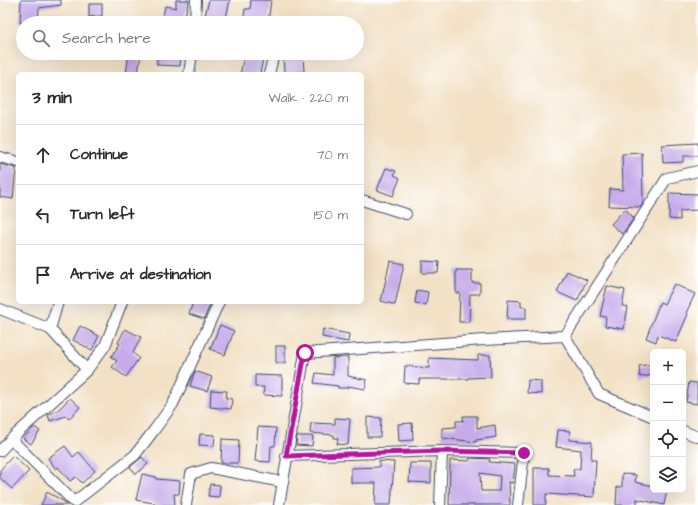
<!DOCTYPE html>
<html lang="en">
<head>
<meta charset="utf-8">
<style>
  :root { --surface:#fff; --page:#f2f2f3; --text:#2b2b33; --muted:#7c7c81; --line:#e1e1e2 }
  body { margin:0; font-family:"Architects Daughter",sans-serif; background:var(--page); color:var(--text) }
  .controls { position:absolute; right:12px; bottom:12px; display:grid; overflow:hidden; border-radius:6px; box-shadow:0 4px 16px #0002 }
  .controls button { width:36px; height:36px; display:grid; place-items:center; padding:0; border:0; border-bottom:1px solid var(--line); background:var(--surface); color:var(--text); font:20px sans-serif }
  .stop { position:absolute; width:12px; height:12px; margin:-9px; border:3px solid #b5179e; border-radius:50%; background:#fff }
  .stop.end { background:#b5179e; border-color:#fff; box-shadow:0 1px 4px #0008 }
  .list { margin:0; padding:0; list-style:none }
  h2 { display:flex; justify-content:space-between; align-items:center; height:52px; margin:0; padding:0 16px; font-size:17px }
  h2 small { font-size:13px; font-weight:400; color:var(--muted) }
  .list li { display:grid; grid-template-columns:26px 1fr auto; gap:12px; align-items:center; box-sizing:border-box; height:60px; padding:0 16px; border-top:1px solid var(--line) }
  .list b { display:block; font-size:15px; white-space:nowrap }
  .list em { font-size:13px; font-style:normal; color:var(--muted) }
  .icon { flex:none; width:22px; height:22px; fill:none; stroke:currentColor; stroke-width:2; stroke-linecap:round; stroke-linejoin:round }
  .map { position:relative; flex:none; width:698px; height:505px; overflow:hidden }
  .search { position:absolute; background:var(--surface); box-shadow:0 4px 16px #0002; left:16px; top:16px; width:348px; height:44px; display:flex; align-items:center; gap:10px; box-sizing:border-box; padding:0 14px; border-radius:22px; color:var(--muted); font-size:15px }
  .panel { position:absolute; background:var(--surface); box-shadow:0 4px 16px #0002; left:16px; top:72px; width:348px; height:232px; border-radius:6px }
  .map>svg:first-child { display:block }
  .building { fill:#c6aaea; fill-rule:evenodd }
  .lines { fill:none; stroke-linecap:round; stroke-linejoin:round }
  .street-casing { stroke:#3b4a6d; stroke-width:12 }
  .street { stroke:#fff; stroke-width:10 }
  .route { stroke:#b5179e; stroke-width:5 }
</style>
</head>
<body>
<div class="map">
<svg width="698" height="505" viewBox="0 0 698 505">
  <rect width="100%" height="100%" fill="#fff"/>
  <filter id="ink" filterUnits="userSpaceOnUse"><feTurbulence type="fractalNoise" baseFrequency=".025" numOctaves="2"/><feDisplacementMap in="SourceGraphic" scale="8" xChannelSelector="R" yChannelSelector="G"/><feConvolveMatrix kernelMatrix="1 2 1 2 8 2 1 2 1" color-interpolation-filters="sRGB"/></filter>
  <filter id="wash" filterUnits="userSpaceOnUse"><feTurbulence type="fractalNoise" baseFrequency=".012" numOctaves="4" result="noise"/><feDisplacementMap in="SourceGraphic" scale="16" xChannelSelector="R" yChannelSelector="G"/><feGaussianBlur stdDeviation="0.9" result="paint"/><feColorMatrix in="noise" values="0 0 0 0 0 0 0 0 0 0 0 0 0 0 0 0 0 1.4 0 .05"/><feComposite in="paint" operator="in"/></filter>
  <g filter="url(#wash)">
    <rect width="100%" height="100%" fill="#f3e1c5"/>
    <g id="blocks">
      <g class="building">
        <path d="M21,0H61V5L39,8L38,23H20Z"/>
        <path d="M176,0H189L183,23L162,21L165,6L176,8Z"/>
        <path d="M209,0H230L225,23H203Z"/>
        <path d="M251,0H271L268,23H243L245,9H250Z"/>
        <path d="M89,4H102V16L89,17Z"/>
        <path d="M129,53H141L138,74H126Z"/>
        <path d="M157,53H181L180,66L157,65Z"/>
        <path d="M245,53H264L260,74H240Z"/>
        <path d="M303,54L304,72L284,73L283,55Z"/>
        <path d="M698,143V156H683V162L663,163L662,145Z"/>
        <path d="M642,153L643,203L641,207L609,206L610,189L623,190L622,154Z"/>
        <path d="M0,164L16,168L13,199L0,197Z"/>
        <path d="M386,168L396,171L394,175L400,178L393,196L377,190Z"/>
        <path d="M669,193L698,194V210L680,211V220L669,219Z"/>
        <path d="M625,209L634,218L622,234L611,224Z"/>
        <path d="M390,261L404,264L395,305L381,301Z"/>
        <path d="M422,261L439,262L438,273H422Z"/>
        <path d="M456,270H472V283H480V294H470L469,322H459L460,293H456Z"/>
        <path d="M567,271L587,280L577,301L557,292Z"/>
        <path d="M674,284L695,294L686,313L688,314L676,342L658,335L656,342L646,338L660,302L664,304Z"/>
        <path d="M607,286L625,290L622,306L628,307L624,329L605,326L606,317L600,316Z"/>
        <path d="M417,290L428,292L426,305L415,303Z"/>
        <path d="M508,300L521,301V307H526V319H507Z"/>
        <path d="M193,302H211L204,319L189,314Z"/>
        <path d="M220,325L234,331L225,355L210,349Z"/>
        <path d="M80,326L99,336L92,350L73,340Z"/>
        <path d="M125,329L141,337L133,353L139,358L126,377L112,367L117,361L111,357L120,344L118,343Z"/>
        <path d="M323,329L349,334L348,342L322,337Z"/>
        <rect x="276" y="346" width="9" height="17"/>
        <path d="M478,355H490L491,377L468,378V379H419V384L404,383L405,366L429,368V358L478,360Z"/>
        <path d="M348,357V376L367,380L365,389L348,386V388H338V386L314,383L316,373L333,375V358Z"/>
        <path d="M652,364L653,375L640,377L639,366Z"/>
        <path d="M195,371L212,377L207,391L190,386Z"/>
        <path d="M255,375L282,376V396L263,395L264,387H255Z"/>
        <path d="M528,380L541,381V394L527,393Z"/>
        <path d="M689,382L697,383V404L686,402Z"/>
        <path d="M211,390L227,391L226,398L232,399L231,409L210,407Z"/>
        <path d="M70,398L80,407L69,419L66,416L50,421L48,415L58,410Z"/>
        <path d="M463,416H477V428L495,425L496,437L476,440V442L442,438V428L456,427V421H463Z"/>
        <path d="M367,417L381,418L380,437H367Z"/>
        <path d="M335,418L350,419L348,445L337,444L338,438H334V435L310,433L311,423L335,424Z"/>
        <path d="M412,423L413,440L399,441L398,424Z"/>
        <path d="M34,427L40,431L31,444L23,439Z"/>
        <path d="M258,427L276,428L275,446H271L270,462L255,461Z"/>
        <path d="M558,430L570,431L569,440L592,442L591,460H596L594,497L546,494V505H534V468H549V475L574,476L573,469H580L581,450L556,447Z"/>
        <path d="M200,434L215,435L214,446L199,445Z"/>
        <path d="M297,436H313L312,446L296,445Z"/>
        <path d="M222,439L239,440L238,463H221Z"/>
        <path d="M65,446L73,457L79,452L95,471L82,483L76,477L70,481L58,467L56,469L48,458Z"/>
        <path d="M13,456L29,471L12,489L0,478V470Z"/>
        <path d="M142,457L148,464L136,474L130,467Z"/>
        <path d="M470,458L490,459L489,462L515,464L513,483L509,482L510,505H449L450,460L469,461ZM480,473L500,476L499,491H481Z"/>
        <path d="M379,461L394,462L391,505H375L376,483H351V468L379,467Z"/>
        <path d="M410,463H431V483L409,482Z"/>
        <path d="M142,474L156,477V479L180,481L179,494H174L175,505H154V503L136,500Z"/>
        <path d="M622,474L636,475L635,482L653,486V490H667L664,505L637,499V505H616L617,487H622Z"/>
        <path d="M210,484L220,485L219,497L208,496Z"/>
        <path d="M47,492L63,501L68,505H41Z"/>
      </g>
    </g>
  </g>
  <g filter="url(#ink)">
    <use href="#blocks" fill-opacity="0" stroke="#3b4a6d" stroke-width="1"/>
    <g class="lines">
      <g class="street-casing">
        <g id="street">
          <path d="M195,23L196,0"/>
          <path d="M189,74L192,53"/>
          <path d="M269,74L273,58"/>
          <path d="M0,157L18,162"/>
          <path d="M362,200L406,214"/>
          <path d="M0,309L50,329L87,370L11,439L74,502L135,455L155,429L173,404L219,302"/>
          <path d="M50,329L58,302"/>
          <path d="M565,336L599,394L653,417"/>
          <path d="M87,370L105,346L122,302"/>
          <path d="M683,431L698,437"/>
          <path d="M0,451L11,439"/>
          <path d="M286,456L442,451L524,453L518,505"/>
          <path d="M186,505L191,474L211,468L282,482"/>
          <path d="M279,505L305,353L484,340L565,336L667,178L698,171"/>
          <path d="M440,505L442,451"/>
        </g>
      </g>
      <use href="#street" class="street"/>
    </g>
  </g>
  <g class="lines" filter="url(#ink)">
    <path class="route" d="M305,353L286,456L442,451L524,453"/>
  </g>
</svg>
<div class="controls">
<button>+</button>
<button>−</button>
<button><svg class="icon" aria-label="locate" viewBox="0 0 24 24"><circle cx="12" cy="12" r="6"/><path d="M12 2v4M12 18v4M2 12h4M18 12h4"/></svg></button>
<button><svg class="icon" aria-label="layers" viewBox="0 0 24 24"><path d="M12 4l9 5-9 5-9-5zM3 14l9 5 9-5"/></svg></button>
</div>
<div class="stop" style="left:305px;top:353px"></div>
<div class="stop end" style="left:524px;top:453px"></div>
<div class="search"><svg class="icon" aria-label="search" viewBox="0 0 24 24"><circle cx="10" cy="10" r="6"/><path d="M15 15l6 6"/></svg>Search here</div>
<section class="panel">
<h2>3 min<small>Walk · 220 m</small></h2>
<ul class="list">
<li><svg class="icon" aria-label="ahead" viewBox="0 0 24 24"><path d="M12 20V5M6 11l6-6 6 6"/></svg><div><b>Continue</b></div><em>70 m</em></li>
<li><svg class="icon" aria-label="left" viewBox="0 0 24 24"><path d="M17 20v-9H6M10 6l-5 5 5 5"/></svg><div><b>Turn left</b></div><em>150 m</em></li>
<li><svg class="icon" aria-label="arrive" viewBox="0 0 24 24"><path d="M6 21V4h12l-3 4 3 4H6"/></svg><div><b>Arrive at destination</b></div></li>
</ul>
</section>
</div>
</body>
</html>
